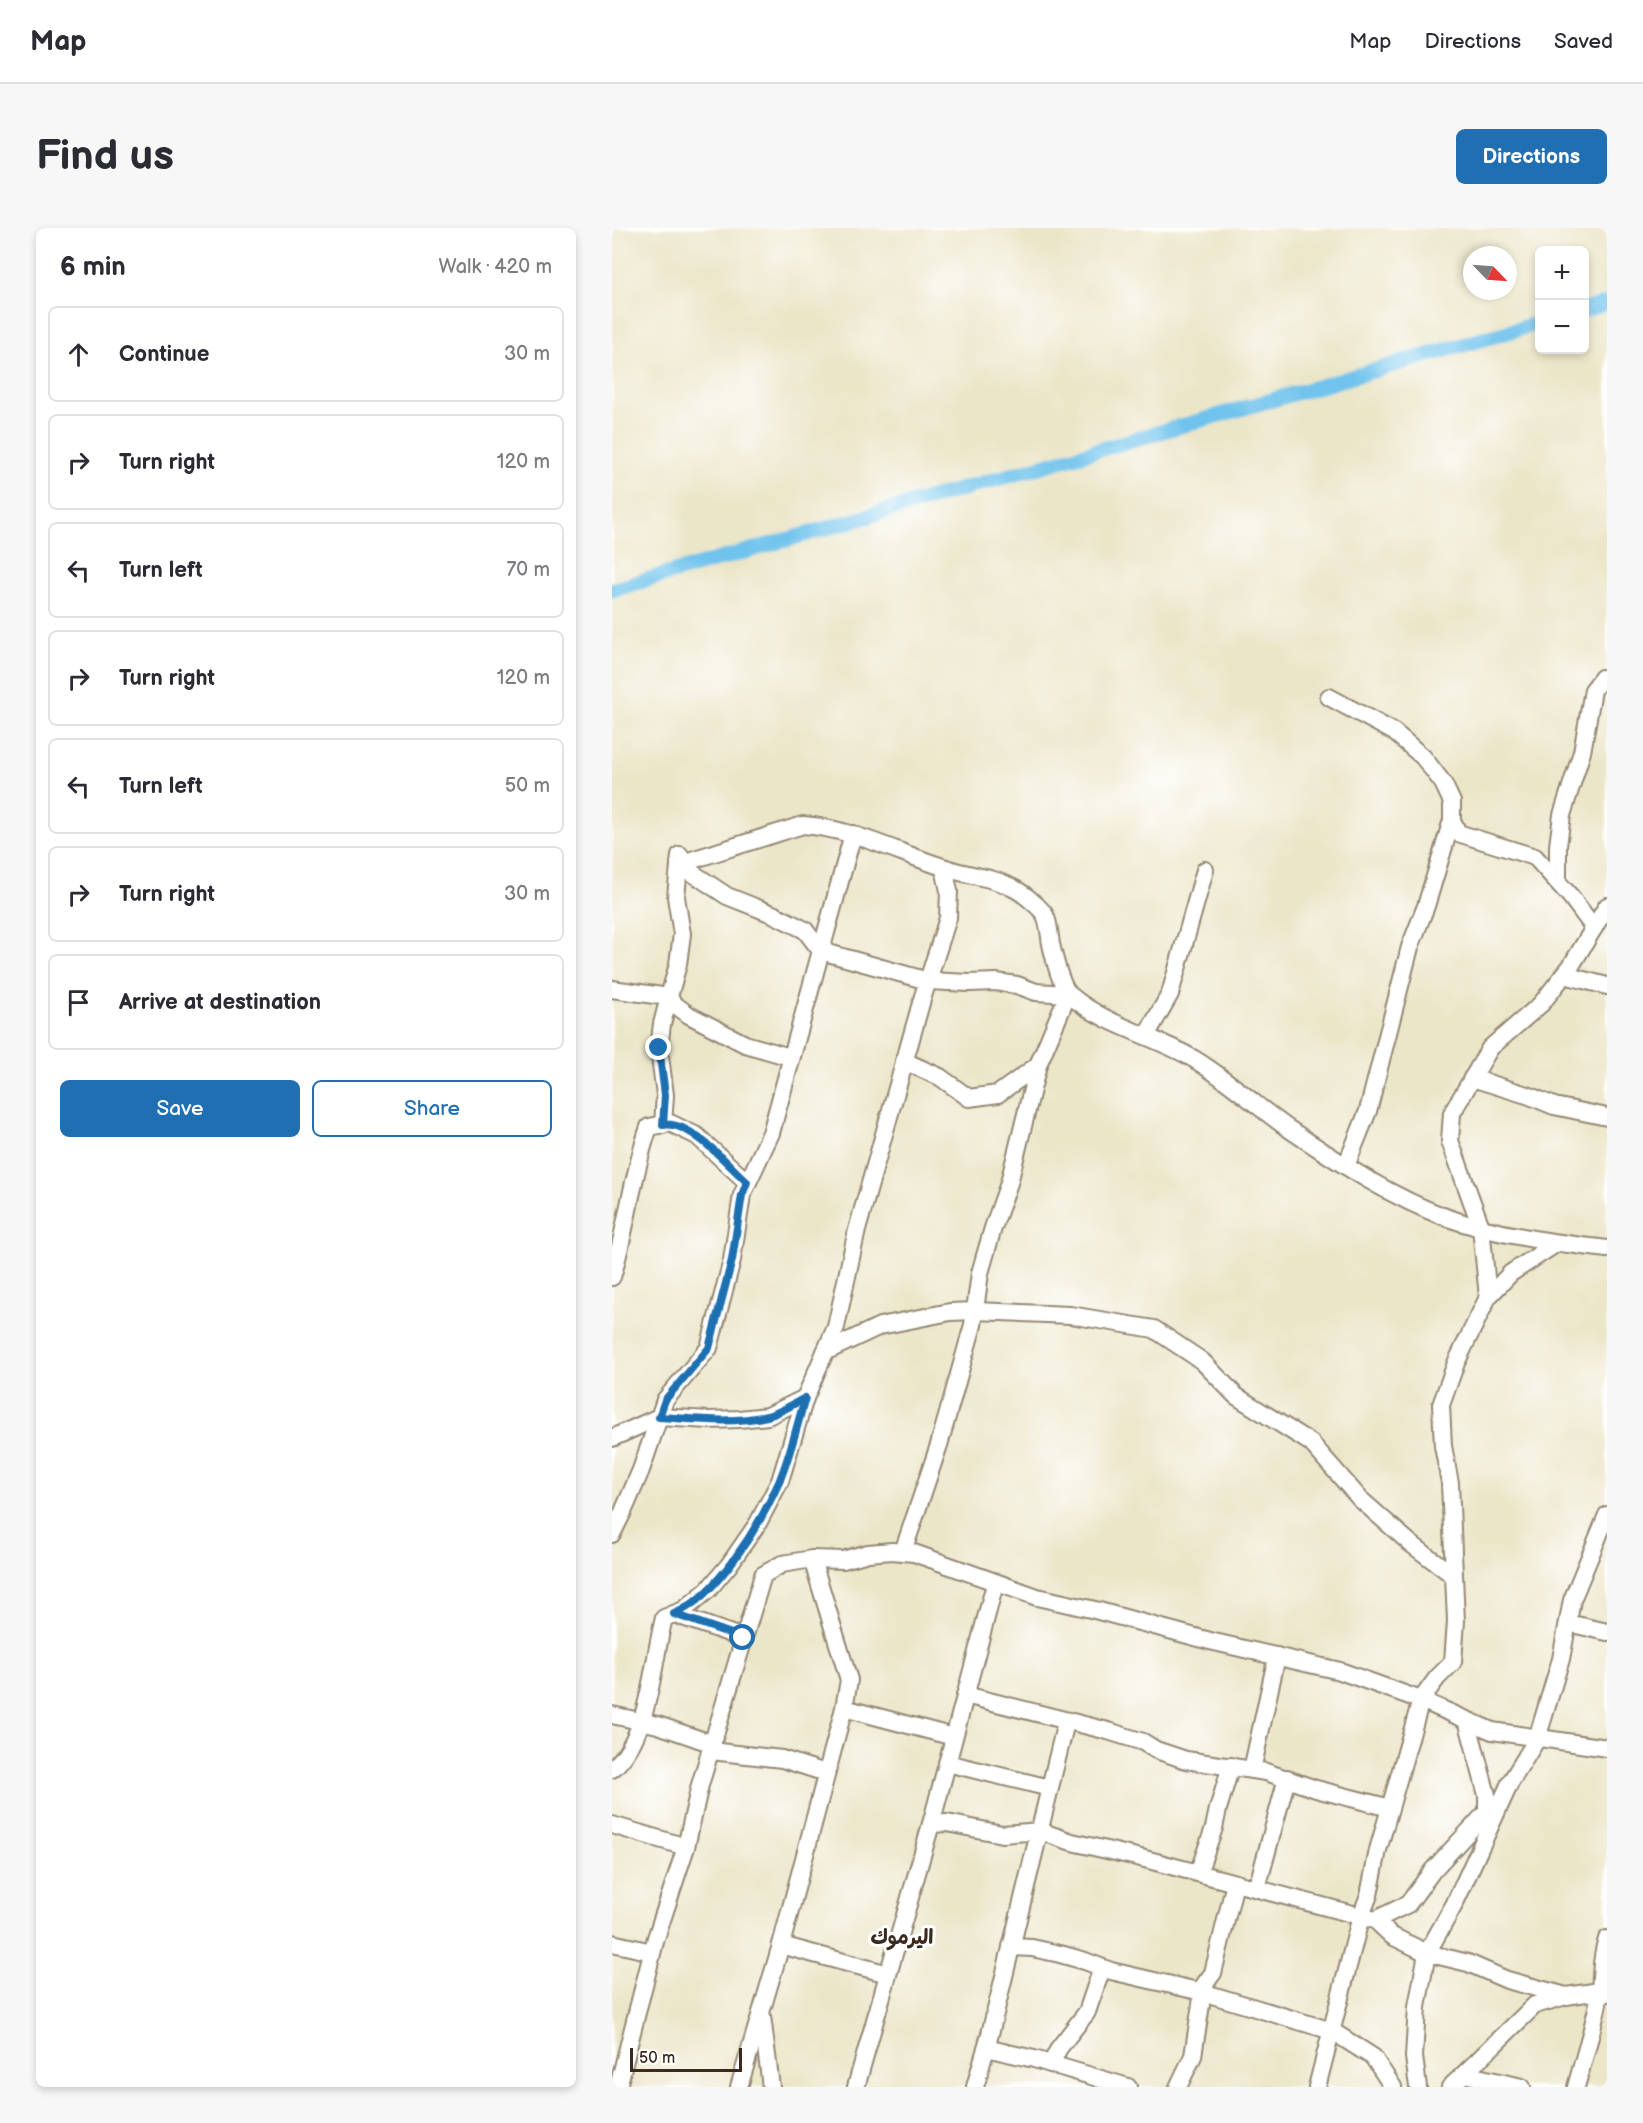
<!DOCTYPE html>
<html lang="en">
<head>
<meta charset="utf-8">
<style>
  :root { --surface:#fff; --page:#f7f7f7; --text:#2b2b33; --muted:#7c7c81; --line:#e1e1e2; --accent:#1f6fb2 }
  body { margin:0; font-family:"Balsamiq Sans","Playpen Sans Arabic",sans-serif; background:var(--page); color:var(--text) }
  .controls { position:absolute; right:18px; top:18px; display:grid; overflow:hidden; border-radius:9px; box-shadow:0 3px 9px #0003 }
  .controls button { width:54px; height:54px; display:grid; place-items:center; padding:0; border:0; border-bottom:2px solid var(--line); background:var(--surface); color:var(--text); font:30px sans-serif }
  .compass { position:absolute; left:851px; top:18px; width:54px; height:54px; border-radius:50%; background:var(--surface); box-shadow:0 3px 9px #0003; rotate:115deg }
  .scale { position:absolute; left:18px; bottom:15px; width:112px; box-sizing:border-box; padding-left:6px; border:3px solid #3b2a1e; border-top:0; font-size:16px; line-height:21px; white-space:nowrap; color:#3b2a1e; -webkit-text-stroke:4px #fff; paint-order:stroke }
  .stop { position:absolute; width:18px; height:18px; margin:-14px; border:4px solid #1f6fb2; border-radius:50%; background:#fff }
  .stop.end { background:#1f6fb2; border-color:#fff; box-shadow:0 2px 6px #0008 }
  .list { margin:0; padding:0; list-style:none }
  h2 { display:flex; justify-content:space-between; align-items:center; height:78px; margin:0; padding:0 24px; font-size:26px }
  h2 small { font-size:20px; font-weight:400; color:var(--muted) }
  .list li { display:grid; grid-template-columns:39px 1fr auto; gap:18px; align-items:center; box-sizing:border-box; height:96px; margin:0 12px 12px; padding:0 12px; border:2px solid var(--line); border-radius:9px }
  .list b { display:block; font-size:22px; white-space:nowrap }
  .list em { font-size:20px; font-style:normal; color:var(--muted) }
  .actions { display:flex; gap:12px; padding:18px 24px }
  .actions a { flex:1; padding:14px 0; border:2px solid var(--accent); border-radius:9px; text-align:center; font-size:21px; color:var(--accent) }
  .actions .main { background:var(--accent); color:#fff }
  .icon { flex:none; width:33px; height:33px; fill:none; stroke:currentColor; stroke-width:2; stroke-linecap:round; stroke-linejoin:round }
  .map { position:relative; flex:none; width:995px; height:1859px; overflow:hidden; border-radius:9px }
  header { display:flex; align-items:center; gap:36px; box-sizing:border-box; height:84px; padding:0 30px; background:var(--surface); border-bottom:2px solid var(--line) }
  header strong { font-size:28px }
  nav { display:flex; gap:33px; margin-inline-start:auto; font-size:21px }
  .intro { display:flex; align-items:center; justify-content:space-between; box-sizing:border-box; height:144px; padding:0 36px }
  h1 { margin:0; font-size:42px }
  .button { padding:15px 27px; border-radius:9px; background:var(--accent); color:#fff; font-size:21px; font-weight:700 }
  main { display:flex; gap:36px; padding:0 36px }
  aside { flex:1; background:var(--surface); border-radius:9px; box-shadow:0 3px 9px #0003 }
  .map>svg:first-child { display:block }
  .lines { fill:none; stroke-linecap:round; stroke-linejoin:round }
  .canal { stroke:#70c3ec; stroke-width:15 }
  .minor-casing { stroke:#948874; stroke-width:20 }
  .minor { stroke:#fff; stroke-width:16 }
  .route { stroke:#1f6fb2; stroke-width:8 }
  .labels { text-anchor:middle; stroke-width:6; stroke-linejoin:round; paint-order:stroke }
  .neighbourhood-label { font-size:20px; font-weight:bold; fill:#3b2a1e; stroke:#fff }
</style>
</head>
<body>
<header>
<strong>Map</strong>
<nav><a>Map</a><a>Directions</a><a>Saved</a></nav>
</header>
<div class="intro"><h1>Find us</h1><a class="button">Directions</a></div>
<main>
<aside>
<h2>6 min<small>Walk · 420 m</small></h2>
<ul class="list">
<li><svg class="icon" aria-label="ahead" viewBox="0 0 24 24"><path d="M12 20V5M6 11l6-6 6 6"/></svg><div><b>Continue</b></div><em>30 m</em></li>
<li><svg class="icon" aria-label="right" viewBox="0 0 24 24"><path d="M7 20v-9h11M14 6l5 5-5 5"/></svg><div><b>Turn right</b></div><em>120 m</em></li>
<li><svg class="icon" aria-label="left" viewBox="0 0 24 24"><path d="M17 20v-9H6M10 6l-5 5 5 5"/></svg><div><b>Turn left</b></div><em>70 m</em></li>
<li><svg class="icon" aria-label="right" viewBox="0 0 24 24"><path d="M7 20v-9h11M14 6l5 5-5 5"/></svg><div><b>Turn right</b></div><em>120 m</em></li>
<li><svg class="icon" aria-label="left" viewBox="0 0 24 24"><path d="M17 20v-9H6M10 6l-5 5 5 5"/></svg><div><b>Turn left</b></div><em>50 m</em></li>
<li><svg class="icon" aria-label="right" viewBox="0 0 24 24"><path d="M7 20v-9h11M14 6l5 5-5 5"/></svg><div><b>Turn right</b></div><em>30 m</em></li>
<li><svg class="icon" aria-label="arrive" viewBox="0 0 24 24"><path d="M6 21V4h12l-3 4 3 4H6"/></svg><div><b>Arrive at destination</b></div></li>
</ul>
<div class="actions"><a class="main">Save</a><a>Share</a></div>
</aside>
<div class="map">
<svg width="995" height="1859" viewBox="0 0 995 1859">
  <rect width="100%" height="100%" fill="#fff"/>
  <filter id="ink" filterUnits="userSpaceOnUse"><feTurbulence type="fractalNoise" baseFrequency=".0167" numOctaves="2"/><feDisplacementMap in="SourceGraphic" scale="12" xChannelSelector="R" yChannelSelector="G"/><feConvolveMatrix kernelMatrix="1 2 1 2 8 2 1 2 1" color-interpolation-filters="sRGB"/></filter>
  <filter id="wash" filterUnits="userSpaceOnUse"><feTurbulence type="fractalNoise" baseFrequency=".008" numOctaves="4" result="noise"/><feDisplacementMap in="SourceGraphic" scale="24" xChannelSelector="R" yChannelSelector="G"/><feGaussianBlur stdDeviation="1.35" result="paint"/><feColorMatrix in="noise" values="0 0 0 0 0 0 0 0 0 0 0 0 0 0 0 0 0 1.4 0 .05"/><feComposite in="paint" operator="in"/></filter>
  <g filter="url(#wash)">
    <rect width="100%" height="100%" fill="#ece6c9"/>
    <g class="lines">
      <g class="canal">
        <path d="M972,82L995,75"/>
        <path d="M0,362L927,95"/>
      </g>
    </g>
  </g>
  <g filter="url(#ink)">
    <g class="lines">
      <g class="minor-casing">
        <g id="minor">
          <path d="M717,469L782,504L811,529L831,555L840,574V592L846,605L923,629L959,669L982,700"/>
          <path d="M68,627L64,669L70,706L66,736L57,769L62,776L77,787L133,816L178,829"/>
          <path d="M946,654V618L950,587L970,524L981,462L990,450L995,451"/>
          <path d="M952,747L995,758"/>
          <path d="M0,761L57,769L50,796L47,820L53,867L51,897"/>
          <path d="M456,766L424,764L405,757L384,754L358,755L316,753L209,723L193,702L163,687L115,668L67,636L191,597C243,601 288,626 337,641C357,648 382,649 401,660C410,664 424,676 431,684C437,692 437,705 439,716C442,729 449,760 459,768C496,799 541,807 582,831C615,851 643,877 674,899C725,933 778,969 836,990C884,1007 944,1015 995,1021"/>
          <path d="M534,808L558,766L593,642"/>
          <path d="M292,833L328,849L357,870L386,866L426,837"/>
          <path d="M860,850L918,868L942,878L995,889"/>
          <path d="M734,938L756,883L798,719L814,678L840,592"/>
          <path d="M0,1049C15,999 20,948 37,899L58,895L85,908L135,954"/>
          <path d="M876,1069L869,999L838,913L840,885L878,820L929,776L959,738L995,678"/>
          <path d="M213,1124L268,1098L338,1084L363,1083L458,1087L542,1101L590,1133L624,1168L699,1215L748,1271L798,1315L842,1348"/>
          <path d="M0,1210L47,1189L97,1192L127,1191L156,1188L193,1170"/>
          <path d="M0,1306L11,1284L29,1242L53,1172L97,1120L120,1032L130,967L159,905L241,606"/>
          <path d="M291,1324L327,1217L361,1097L368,1045L381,1000L397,955L426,837L456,766"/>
          <path d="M62,1386L131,1410"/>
          <path d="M956,1395L995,1404"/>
          <path d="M353,1467L496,1503L531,1514L544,1522L574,1532L654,1544L704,1561L778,1580"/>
          <path d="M232,1480L342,1509"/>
          <path d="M0,1487L46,1497L101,1516"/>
          <path d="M855,1492L875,1567V1587"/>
          <path d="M99,1523L170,1531L214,1545"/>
          <path d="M335,1535L438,1560"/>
          <path d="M0,1541C38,1509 40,1436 52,1390L72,1382L96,1362L117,1337L146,1295L168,1253L193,1170L224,1099L245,1002L311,768L336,690L337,663L332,640"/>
          <path d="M640,1542L665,1428"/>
          <path d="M319,1596L335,1595L390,1606L428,1603L460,1614L529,1630L763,1692L780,1708L815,1725L856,1735L895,1752L954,1768L988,1763L995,1765"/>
          <path d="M0,1597L74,1619"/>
          <path d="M586,1645L602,1600L606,1581L619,1538"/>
          <path d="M645,1660L675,1550"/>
          <path d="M763,1692L796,1676L821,1642L883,1575"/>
          <path d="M0,1715L40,1724"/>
          <path d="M169,1717L276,1746"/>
          <path d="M399,1719L420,1720L448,1726L473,1733L499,1743L590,1764L720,1803L761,1829L781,1859"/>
          <path d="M150,1788L159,1859"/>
          <path d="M374,1820L422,1831L516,1859"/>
          <path d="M439,1836L447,1820L475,1784L490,1740"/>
          <path d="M852,1846L923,1777L954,1768"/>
          <path d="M6,1859L44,1710L74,1619L88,1557L151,1347L170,1336L200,1331L231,1332L256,1325L280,1323L302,1325L425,1369L483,1382L598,1413L728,1443L809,1472L880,1503L995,1520"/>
          <path d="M127,1859L169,1717L232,1480L237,1452L200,1331"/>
          <path d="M244,1859L319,1596L383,1356"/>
          <path d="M363,1859L378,1806L454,1494"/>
          <path d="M566,1859L581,1828L592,1757L601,1745L623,1655"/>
          <path d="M705,1859L749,1688L757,1667L766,1622L809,1472L825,1450L841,1434L844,1393L838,1255L831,1218L829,1177L844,1135L876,1069L899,1045L945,1015"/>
          <path d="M806,1859L802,1829L805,1779L815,1725L842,1677L898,1555L925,1511L949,1431L960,1372L995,1287"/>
          <path d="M838,1859L852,1846L910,1859"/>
          <path d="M964,1859C972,1830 981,1801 987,1771C990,1751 988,1730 995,1711"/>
        </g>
      </g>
      <use href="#minor" class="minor"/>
    </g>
  </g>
  <g class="lines" filter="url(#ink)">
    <path class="route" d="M47,820L53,867L51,897C78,892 116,937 135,954L130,967L120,1032L97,1120L53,1172L47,1189C82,1191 120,1196 155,1188C168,1185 181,1176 193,1170C185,1198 178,1228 167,1254C149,1295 104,1370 62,1386L131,1410"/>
  </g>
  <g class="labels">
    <g class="neighbourhood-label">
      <text x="290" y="1716">اليرموك</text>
    </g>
  </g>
</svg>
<div class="controls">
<button>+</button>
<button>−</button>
</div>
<svg class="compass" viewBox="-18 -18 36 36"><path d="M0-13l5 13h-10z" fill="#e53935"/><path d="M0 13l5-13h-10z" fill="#7c7c81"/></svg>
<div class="scale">50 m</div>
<div class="stop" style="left:131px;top:1410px"></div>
<div class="stop end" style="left:47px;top:820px"></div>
</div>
</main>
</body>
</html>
